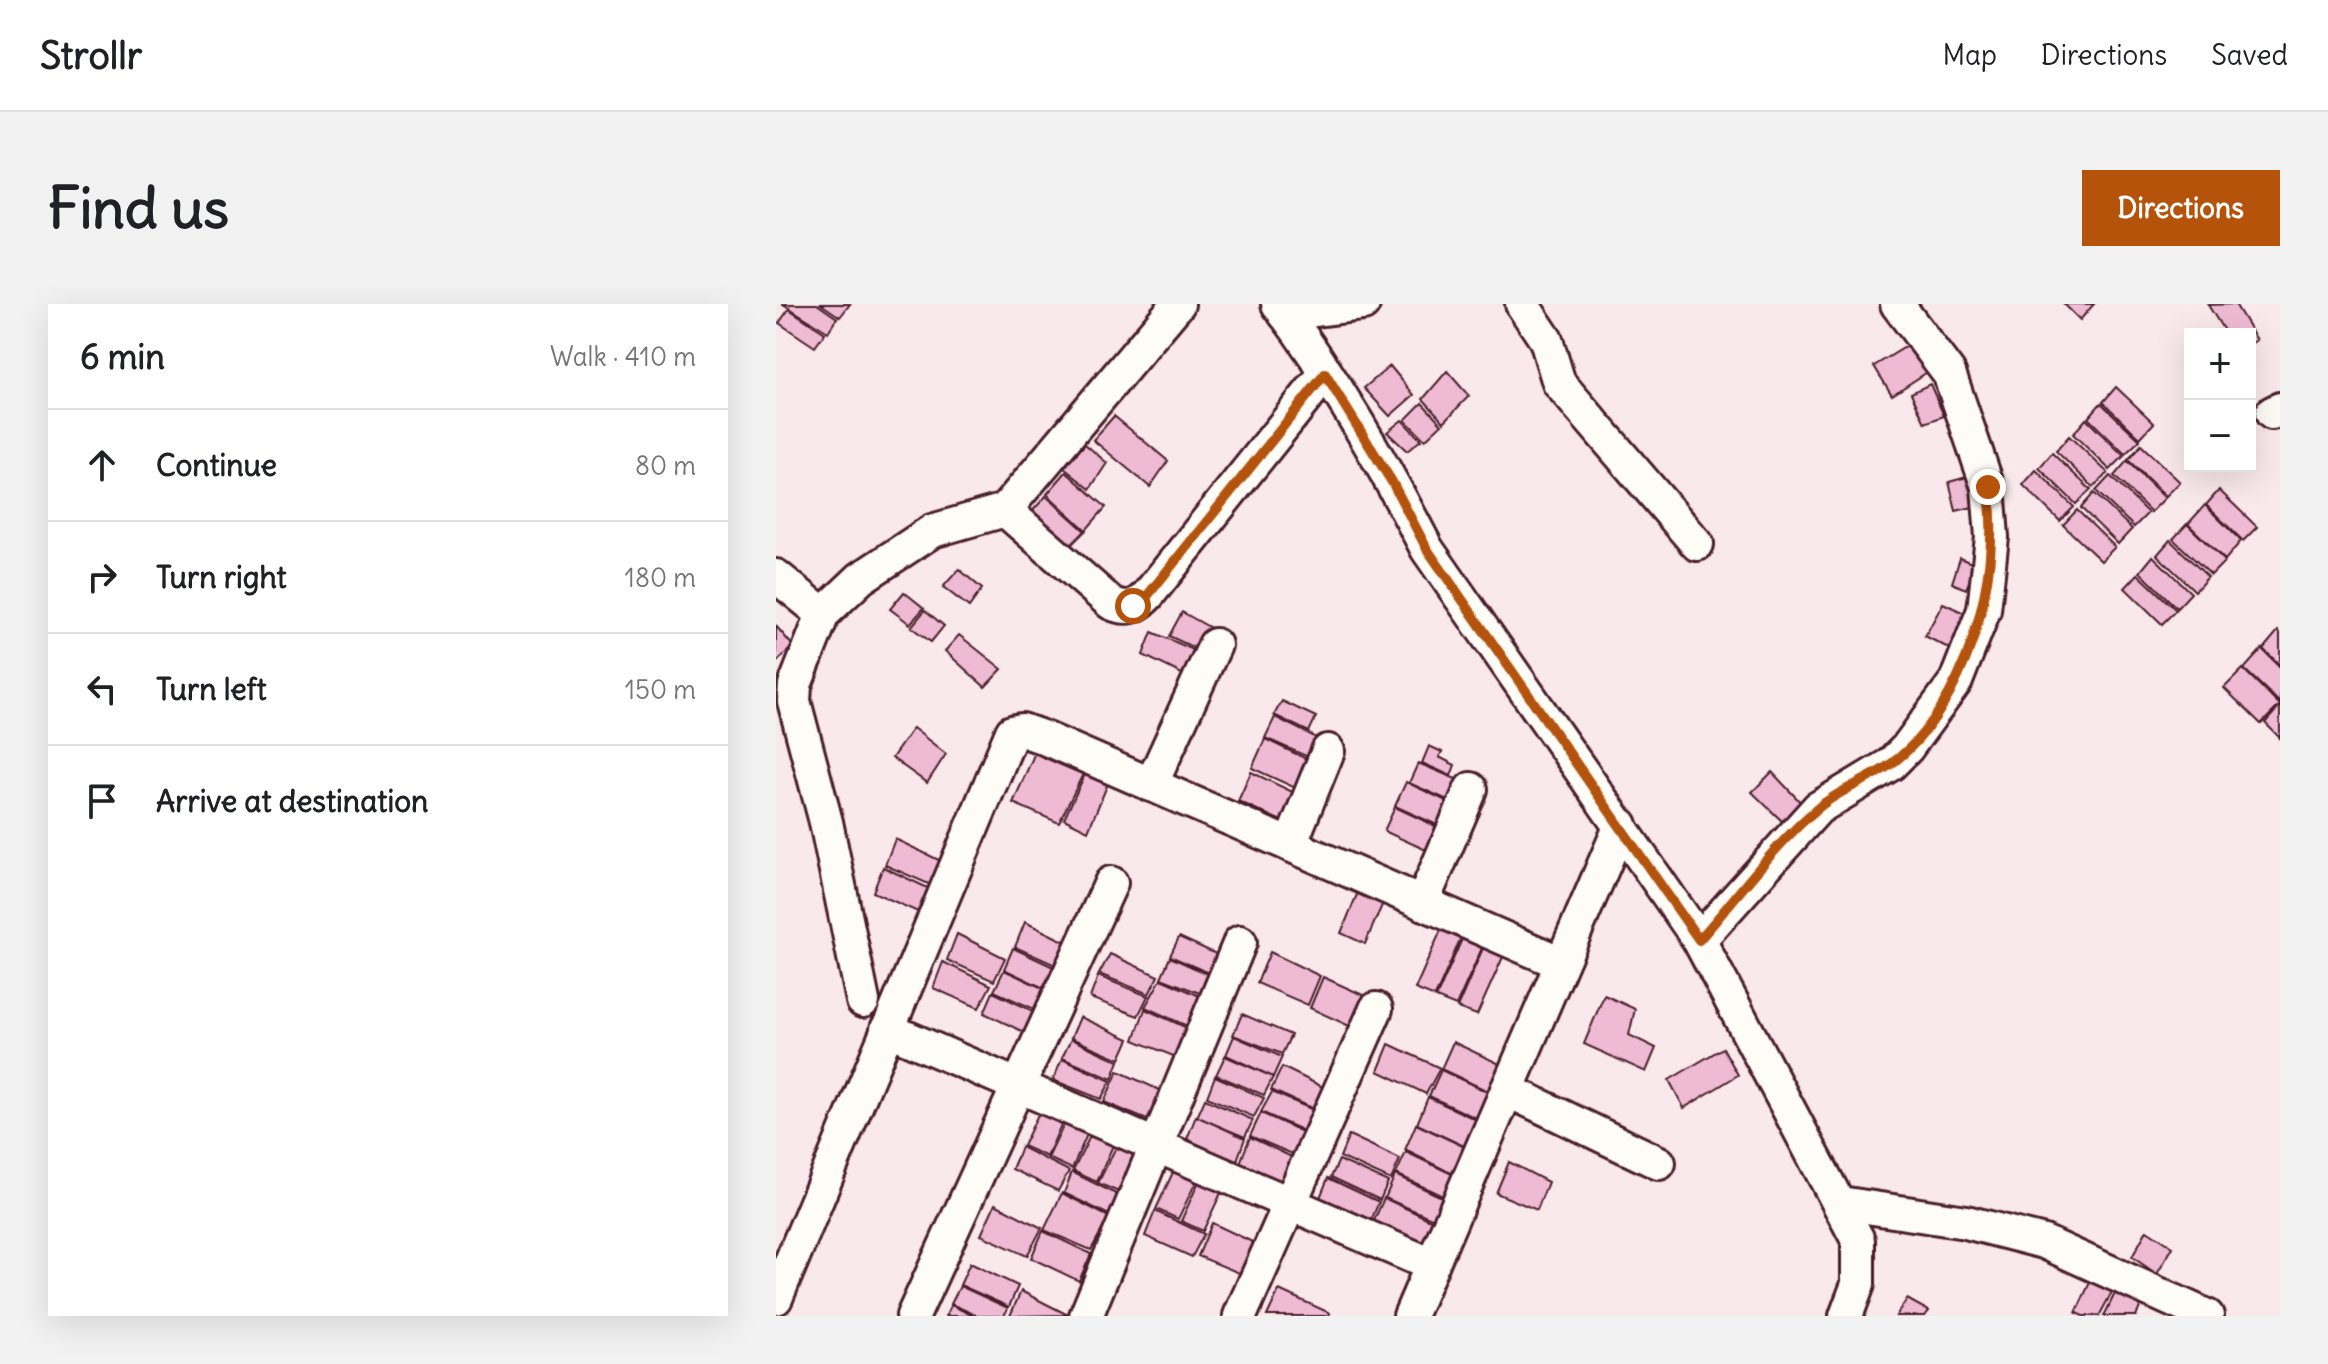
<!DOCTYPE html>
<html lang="en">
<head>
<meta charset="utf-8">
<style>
  :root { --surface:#fff; --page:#f2f2f2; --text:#202124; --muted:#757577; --line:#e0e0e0; --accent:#b45309 }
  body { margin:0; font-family:Delius,sans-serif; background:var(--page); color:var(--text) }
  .controls { position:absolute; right:24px; top:24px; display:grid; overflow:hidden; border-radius:0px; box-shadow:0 8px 32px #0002 }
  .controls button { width:72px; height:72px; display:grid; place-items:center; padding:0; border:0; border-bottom:2px solid var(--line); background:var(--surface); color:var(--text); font:40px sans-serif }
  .stop { position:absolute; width:24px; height:24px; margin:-18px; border:6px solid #b45309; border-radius:50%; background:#fff }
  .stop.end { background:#b45309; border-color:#fff; box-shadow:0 2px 8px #0008 }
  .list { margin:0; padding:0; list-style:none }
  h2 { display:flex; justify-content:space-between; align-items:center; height:104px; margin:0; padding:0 32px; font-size:34px }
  h2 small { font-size:26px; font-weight:400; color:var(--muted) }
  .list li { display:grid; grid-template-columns:52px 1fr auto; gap:24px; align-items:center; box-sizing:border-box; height:112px; padding:0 32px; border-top:2px solid var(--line) }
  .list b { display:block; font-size:30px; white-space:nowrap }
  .list em { font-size:26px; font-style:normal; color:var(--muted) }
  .icon { flex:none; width:44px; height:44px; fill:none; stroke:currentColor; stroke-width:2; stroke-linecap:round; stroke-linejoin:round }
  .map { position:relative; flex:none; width:1504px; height:1012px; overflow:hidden; border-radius:0px }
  header { display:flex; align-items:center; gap:48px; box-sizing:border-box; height:112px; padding:0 40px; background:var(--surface); border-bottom:2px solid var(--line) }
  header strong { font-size:38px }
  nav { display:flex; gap:44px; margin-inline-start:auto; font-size:28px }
  .intro { display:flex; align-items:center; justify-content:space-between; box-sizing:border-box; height:192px; padding:0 48px }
  h1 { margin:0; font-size:56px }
  .button { padding:20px 36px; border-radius:0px; background:var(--accent); color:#fff; font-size:28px; font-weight:700 }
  main { display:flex; gap:48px; padding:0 48px }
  aside { flex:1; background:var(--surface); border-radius:0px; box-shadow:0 8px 32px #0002 }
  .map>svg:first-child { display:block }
  .building { fill:#efbad4; stroke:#4a1f2b; stroke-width:2 }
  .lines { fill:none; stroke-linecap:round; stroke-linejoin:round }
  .minor-casing { stroke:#4a1f2b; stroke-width:38 }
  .minor { stroke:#fdfcf7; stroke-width:32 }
  .route { stroke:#b45309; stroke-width:10 }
</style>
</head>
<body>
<header>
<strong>Strollr</strong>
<nav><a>Map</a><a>Directions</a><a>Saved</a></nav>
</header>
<div class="intro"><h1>Find us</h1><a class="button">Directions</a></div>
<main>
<aside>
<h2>6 min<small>Walk · 410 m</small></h2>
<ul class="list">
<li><svg class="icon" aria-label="ahead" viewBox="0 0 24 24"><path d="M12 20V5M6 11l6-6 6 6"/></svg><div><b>Continue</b></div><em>80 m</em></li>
<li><svg class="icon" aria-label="right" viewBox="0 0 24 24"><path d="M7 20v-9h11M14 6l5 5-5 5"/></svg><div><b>Turn right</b></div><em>180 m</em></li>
<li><svg class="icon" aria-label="left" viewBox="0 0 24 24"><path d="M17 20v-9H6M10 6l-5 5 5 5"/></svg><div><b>Turn left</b></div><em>150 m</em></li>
<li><svg class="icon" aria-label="arrive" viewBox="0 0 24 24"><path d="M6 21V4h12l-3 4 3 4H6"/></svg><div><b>Arrive at destination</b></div></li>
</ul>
</aside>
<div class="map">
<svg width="1504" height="1012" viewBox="0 0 1504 1012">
  <rect width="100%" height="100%" fill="#f9e8ec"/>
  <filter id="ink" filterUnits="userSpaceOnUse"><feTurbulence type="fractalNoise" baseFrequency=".0125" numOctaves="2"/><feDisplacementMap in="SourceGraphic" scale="16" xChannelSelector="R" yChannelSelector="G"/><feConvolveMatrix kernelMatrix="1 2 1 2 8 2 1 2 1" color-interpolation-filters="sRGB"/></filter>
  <g filter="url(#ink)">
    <g class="building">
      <path d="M7,0H41L61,14L52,28Z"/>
      <path d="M45,0H74L64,13Z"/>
      <path d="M1288,0H1318L1304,16Z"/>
      <path d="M1459,0L1481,36L1474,40V30H1450L1432,1Z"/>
      <path d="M13,5L49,29L39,43L3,19Z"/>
      <path d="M1139,37L1156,65L1116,91L1098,62Z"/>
      <path d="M614,62L638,91L614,112L588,84Z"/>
      <path d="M671,67L693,92L668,118L647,95Z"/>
      <path d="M1154,80L1168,112L1149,119L1135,89Z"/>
      <path d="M1340,83L1378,119L1364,134L1327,98Z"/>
      <path d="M646,99L666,120L649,136L629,116Z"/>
      <path d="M1325,99L1364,136L1349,150L1312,114Z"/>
      <path d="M338,112L392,157L374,183L317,136Z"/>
      <path d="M1310,115L1348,152L1334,166L1297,130Z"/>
      <path d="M626,116L645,136L631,147L611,128Z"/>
      <path d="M1293,132L1332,169L1317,183L1280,147Z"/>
      <path d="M309,140L331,159L314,185L288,164Z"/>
      <path d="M1365,141L1404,178L1390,192L1352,156Z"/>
      <path d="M1276,149L1315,186L1300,200L1263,164Z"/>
      <path d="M1351,157L1389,194L1375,208L1338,172Z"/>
      <path d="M1260,166L1298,203L1284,217L1247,181Z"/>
      <path d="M290,168L330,203L310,226L271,190Z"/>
      <path d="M1198,171L1205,201L1180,207L1173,178Z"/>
      <path d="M1334,172L1372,209L1358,223L1320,187Z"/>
      <path d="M1443,186L1481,223L1467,237L1430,201Z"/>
      <path d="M1318,189L1356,225L1342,240L1305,204Z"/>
      <path d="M270,192L309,227L290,246L253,211Z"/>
      <path d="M1429,201L1465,237L1449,256L1412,220Z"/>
      <path d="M1301,206L1339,243L1325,257L1287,221Z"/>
      <path d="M1411,220L1449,257L1435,271L1397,235Z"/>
      <path d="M1394,236L1432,273L1419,287L1381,251Z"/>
      <path d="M1377,252L1415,289L1401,304L1364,268Z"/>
      <path d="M1184,254L1200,261L1190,285L1176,279Z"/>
      <path d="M183,265L206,285L193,303L167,283Z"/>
      <path d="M1362,270L1400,306L1386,320L1349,284Z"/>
      <path d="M128,288L148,304L134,320L114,305Z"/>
      <path d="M1167,299L1199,314L1184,350L1149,332Z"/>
      <path d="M149,306L168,322L155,338L135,323Z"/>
      <path d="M406,308L440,327L429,349L393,332Z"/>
      <path d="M0,322L17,342L0,359Z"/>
      <path d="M1502,327L1504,329V361L1487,345Z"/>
      <path d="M376,328L427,350L416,375L367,351Z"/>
      <path d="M183,331L226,365L209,383L169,347Z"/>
      <path d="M1486,345L1504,363V399L1468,365Z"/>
      <path d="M1467,365L1504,401L1485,420L1448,384Z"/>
      <path d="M506,397L540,413L533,428L498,411Z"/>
      <path d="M1504,402V434L1489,419Z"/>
      <path d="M499,413L547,437L539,456L489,434Z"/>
      <path d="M137,424L170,450L151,479L116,454Z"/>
      <path d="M489,435L539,459L526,487L476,464Z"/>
      <path d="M653,442L666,448L663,453L679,461L675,472L646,459Z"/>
      <path d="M260,446L309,466L283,519L237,499Z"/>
      <path d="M642,459L692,480L683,501L633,479Z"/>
      <path d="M311,466L333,477L312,527L288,515Z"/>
      <path d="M475,468L525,492L512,520L462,497Z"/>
      <path d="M996,468L1030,504L1011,522L976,488Z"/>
      <path d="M630,478L681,502L670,525L619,502Z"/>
      <path d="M619,503L670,527L659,550L608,527Z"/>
      <path d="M119,535L167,558L155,581L109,561Z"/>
      <path d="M107,563L156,586L144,609L97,588Z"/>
      <path d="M582,588L607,599L589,640L565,629Z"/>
      <path d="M249,618L298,642L286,664L239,643Z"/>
      <path d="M665,626L685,634L659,693L639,685Z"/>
      <path d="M181,630L229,654L218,677L171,656Z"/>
      <path d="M403,633L451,655L442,673L394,652Z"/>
      <path d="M686,635L706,644L680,702L660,694Z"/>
      <path d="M237,644L286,667L274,687L228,665Z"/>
      <path d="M707,644L727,653L701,711L681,704Z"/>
      <path d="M494,648L544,672L532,701L481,679Z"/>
      <path d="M334,650L382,672L373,690L323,670Z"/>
      <path d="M394,653L443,675L434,693L385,674Z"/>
      <path d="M167,658L215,681L203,704L157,684Z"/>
      <path d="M228,666L275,688L265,708L218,687Z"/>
      <path d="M322,672L372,692L362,712L314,694Z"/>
      <path d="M547,673L598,696L582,726L534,704Z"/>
      <path d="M385,675L433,696L420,726L369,703Z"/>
      <path d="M217,688L265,711L254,731L208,709Z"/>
      <path d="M828,691L859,705L853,731L880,744L870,768L808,740Z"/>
      <path d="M369,705L418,727L407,756L358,736Z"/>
      <path d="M466,710L515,731L506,750L457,731Z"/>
      <path d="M304,713L353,735L344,755L295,734Z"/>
      <path d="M458,732L506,753L497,773L450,751Z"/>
      <path d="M295,735L343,757L336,775L286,754Z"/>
      <path d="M677,738L728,762L714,788L665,765Z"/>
      <path d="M613,740L664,764L650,790L602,767Z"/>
      <path d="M947,744L962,771L908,804L893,776Z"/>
      <path d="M449,752L497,773L488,791L440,771Z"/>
      <path d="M286,755L335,777L325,795L277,776Z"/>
      <path d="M506,763L553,786L542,807L495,786Z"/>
      <path d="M665,766L716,790L702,815L653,792Z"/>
      <path d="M342,767L390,789L378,819L328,798Z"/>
      <path d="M439,772L488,794L478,813L431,793Z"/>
      <path d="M496,788L542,808L532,829L485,808Z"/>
      <path d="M652,793L703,817L690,843L641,820Z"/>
      <path d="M429,795L477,816L469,833L421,813Z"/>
      <path d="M266,802L288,814L271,853L247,842Z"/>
      <path d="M485,809L533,831L521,852L474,832Z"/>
      <path d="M420,812L469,834L460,859L411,835Z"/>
      <path d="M291,814L313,826L296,865L272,854Z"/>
      <path d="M640,820L691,844L677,870L629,846Z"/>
      <path d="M316,828L338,839L321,878L297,867Z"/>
      <path d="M573,831L624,855L615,876L564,853Z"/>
      <path d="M474,833L522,856L510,879L464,859Z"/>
      <path d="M342,839L364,851L347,890L322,879Z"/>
      <path d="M245,843L293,867L282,887L236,865Z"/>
      <path d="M630,848L680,872L669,893L620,870Z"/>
      <path d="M563,856L612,878L604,896L555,873Z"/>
      <path d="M733,858L772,878L761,906L720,889Z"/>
      <path d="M399,864L421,876L402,915L380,905Z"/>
      <path d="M296,868L344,892L333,911L288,889Z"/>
      <path d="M619,871L670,895L660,916L609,894Z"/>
      <path d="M552,874L603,898L594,919L543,896Z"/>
      <path d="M424,875L446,887L427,927L405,917Z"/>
      <path d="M286,889L333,913L315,946L268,926Z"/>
      <path d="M608,894L659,918L647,944L596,921Z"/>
      <path d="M219,900L266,924L251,952L205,931Z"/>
      <path d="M379,907L428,930L416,953L369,932Z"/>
      <path d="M436,919L487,943L473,973L422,952Z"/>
      <path d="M1371,926L1397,943L1381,970L1356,953Z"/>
      <path d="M267,927L315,950L303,977L255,954Z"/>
      <path d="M194,959L242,982L233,1003L184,981Z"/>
      <path d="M1319,967L1342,977L1323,1012H1307L1300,1009Z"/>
      <path d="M1344,979L1368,995L1360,1012H1328Z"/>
      <path d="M184,982L232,1004L228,1012H202L175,1000Z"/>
      <path d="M503,986L554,1009L553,1012H491Z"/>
      <path d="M245,987L292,1011L234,1012Z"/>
      <path d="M1131,995L1153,1007L1149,1012H1120Z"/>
      <path d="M175,1001L198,1012H170Z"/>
    </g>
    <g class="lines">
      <g class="minor-casing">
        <g id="minor">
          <path d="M502,0C559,75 607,160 651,245L923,636L1082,936V980L1070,1012"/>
          <path d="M746,0L770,36L783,79L921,240"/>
          <path d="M509,10L587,0"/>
          <path d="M1496,109L1504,105"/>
          <path d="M229,206L335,299C350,306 360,304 372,291L549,70"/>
          <path d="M0,272L47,310"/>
          <path d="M375,481L439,341"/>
          <path d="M514,541L552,447"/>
          <path d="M646,599L695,485"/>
          <path d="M923,636L1042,504L1115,460L1131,444L1180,377L1208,306L1216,233L1212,183L1173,69L1121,0"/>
          <path d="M87,697L50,518L18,397L19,381L47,310L85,274L156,227L229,206L402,0"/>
          <path d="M111,725L656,961"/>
          <path d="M731,786L883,859"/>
          <path d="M1064,899L1190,918L1268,938L1431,1012"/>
          <path d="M0,994L236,428L246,426L266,433L785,659"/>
          <path d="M137,1012L335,579"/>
          <path d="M310,1012L464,638"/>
          <path d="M464,1012L600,705"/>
          <path d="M634,1012L845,521"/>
        </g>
      </g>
      <use href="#minor" class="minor"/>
    </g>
  </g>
  <g class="lines" filter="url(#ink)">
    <path class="route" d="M357,302L372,291L549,70L616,178L651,245L923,636C961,593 998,541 1042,504C1064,485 1092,477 1115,460C1190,405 1227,271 1212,183"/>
  </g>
</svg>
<div class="controls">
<button>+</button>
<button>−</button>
</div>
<div class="stop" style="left:357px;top:302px"></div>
<div class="stop end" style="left:1212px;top:183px"></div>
</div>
</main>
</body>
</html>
